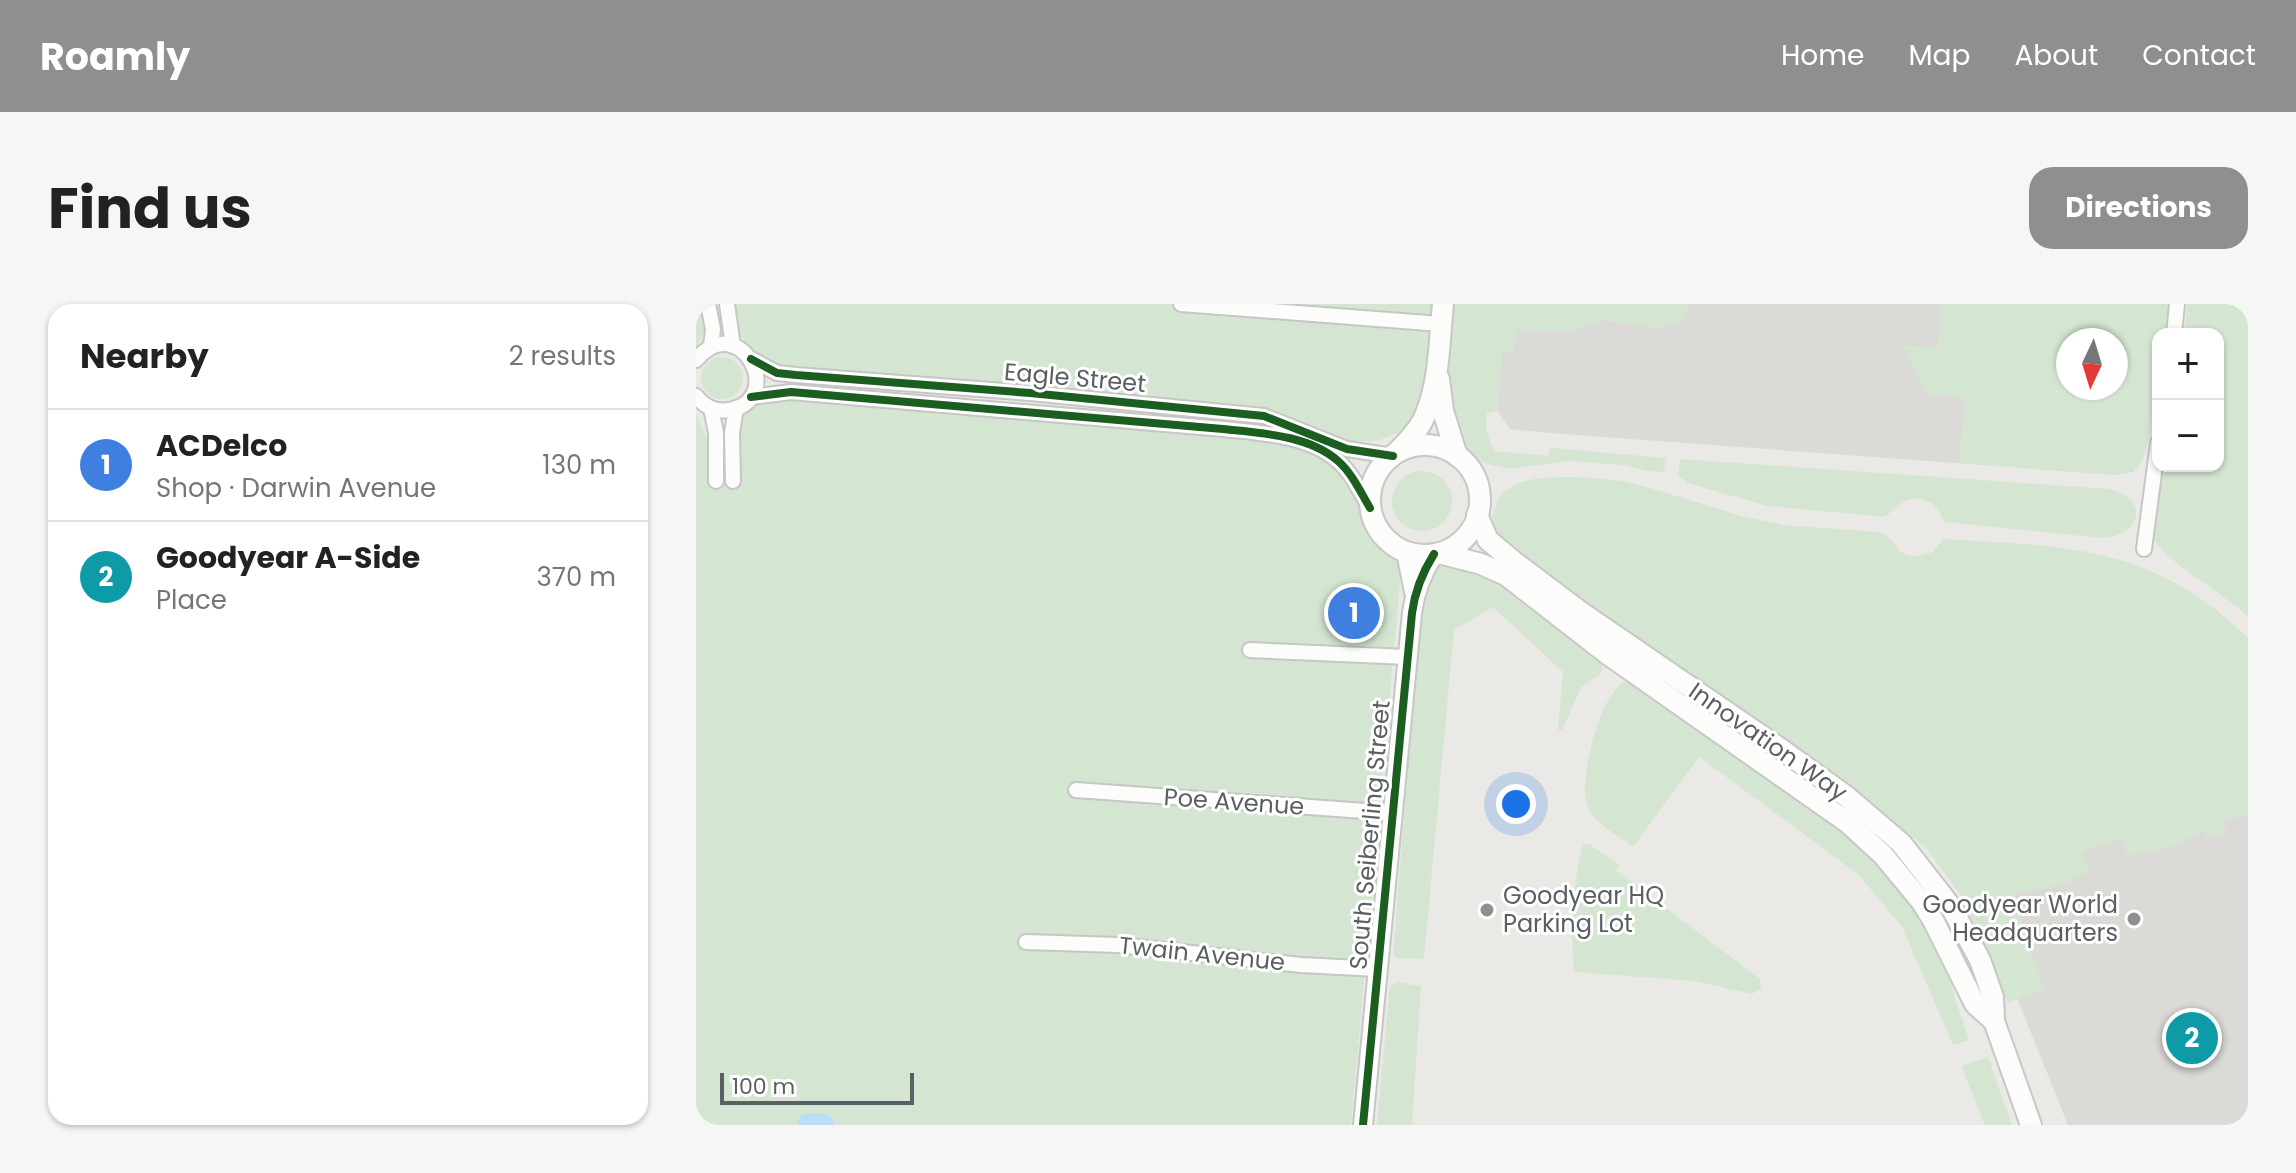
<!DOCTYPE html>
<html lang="en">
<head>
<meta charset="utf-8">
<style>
  :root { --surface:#fff; --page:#f6f6f6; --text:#222; --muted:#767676; --line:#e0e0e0; --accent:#8d8f90 }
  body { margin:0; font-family:Poppins,sans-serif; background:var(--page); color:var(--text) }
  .controls { position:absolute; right:24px; top:24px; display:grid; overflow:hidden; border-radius:16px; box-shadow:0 2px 6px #0004 }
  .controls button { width:72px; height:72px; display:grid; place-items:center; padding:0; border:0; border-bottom:2px solid var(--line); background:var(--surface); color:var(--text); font:40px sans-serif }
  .compass { position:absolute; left:1360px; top:24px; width:72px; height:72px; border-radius:50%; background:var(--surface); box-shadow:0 2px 6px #0004; rotate:184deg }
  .scale { position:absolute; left:24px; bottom:20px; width:194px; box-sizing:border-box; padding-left:8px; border:4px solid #5b5f63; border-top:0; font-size:22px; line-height:28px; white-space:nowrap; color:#5b5f63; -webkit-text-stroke:6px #fff; paint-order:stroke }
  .you { position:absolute; left:820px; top:500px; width:28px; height:28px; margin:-20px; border:6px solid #fff; border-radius:50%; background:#1a73e8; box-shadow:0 0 0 12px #1a73e833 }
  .badge { display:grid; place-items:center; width:52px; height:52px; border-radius:50%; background:var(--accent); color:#fff; font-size:26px; font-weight:700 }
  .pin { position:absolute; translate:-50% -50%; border:4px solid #fff; box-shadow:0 2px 8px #0006 }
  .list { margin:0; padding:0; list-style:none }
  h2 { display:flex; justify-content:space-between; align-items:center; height:104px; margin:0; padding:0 32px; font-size:34px }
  h2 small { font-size:26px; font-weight:400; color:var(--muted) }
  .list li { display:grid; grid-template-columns:52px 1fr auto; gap:24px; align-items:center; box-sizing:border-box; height:112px; padding:0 32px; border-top:2px solid var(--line) }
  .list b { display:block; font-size:30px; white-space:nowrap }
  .list p { margin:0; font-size:26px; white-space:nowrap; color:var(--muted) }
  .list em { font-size:26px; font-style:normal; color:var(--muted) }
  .map { position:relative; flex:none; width:1552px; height:821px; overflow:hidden; border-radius:24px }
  header { display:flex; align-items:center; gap:48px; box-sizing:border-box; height:112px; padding:0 40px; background:var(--accent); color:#fff }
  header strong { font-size:38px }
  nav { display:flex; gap:44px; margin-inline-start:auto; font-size:28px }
  .intro { display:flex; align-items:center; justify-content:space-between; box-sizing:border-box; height:192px; padding:0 48px }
  h1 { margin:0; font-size:56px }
  .button { padding:20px 36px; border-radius:24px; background:var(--accent); color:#fff; font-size:28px; font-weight:700 }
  main { display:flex; gap:48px; padding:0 48px }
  aside { flex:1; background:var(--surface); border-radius:24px; box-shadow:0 2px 6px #0004 }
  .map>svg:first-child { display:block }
  .industrial { fill:#dcdad6; fill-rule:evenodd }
  .green { fill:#d4e6d1; fill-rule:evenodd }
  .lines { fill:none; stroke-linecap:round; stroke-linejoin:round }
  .river { stroke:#badef4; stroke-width:24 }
  .minor-casing { stroke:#c6c6c6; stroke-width:18 }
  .tertiary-casing { stroke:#c6c6c6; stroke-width:22 }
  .secondary-casing { stroke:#c7c7c7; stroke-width:24 }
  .minor { stroke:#fcfcfb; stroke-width:14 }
  .tertiary { stroke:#fcfcfb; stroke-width:18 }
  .secondary { stroke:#fcfcfb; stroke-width:20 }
  .cycleway-casing { stroke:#fff; stroke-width:13 }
  .cycleway { stroke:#1b5e20; stroke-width:8 }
  .poi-dot { fill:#8d8f90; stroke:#fff; stroke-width:3 }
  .labels { text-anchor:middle; stroke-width:6; stroke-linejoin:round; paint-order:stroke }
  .street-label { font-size:24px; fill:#5b5f63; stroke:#fff }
  .poi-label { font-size:24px; fill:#5b5f63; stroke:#fff; text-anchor:start }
</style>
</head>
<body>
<header>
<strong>Roamly</strong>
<nav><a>Home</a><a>Map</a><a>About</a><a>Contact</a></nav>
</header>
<div class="intro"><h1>Find us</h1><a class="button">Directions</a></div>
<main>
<aside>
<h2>Nearby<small>2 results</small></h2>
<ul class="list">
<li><span class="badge" style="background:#3f7fe0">1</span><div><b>ACDelco</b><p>Shop · Darwin Avenue</p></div><em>130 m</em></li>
<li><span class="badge" style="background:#0f9aa8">2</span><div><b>Goodyear A-Side</b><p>Place</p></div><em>370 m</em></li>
</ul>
</aside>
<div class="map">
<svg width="1552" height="821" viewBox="0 0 1552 821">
  <rect width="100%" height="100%" fill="#ebe9e5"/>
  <g class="industrial">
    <path d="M992,0H1474L1469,30H1462V74L1449,149L1443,162L1437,168L1421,171L854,129L814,125L801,107L806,47L820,25L870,28L908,16L960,23L985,18ZM1372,36H1420V84H1372Z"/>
    <path d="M1552,465V821H1372L1285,605L1254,566Z"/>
  </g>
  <g class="green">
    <path d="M0,0H8C10,18 12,29 0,44Z"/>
    <path d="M35,0H737C732,33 733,72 722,104C718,117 711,124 699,130C654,152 607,123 565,106L98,68L60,54L41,26Z"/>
    <path d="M752,0H992L985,18L961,23L908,16L870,28L820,25L817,48L806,47L801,107L791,109L790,126L798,147L852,152L855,144L970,154L968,168L950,167L928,161L873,157L814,165L777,156L766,146L746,86Z"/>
    <path d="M1245,0H1474L1469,30H1462C1462,59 1459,138 1443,161C1438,169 1430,169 1421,171L1263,159L1269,94L1230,90L1206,41L1242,44ZM1372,36H1420V84H1372Z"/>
    <path d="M1491,0H1552V313C1523,285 1482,267 1458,236L1467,162H1522V30H1489Z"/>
    <circle cx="26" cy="74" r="21"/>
    <path d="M86,92L550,134C586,141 636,142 655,178C662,192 664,211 672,224C682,241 700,249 705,268L655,821H0V109L12,138L13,181L44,177L40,127L50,103Z"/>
    <path d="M984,155L1414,185C1453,195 1447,231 1406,234L1248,218C1243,201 1228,190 1210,197C1201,200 1196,209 1188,213L1072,202L991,179L982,171Z"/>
    <circle cx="726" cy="197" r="30"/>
    <path d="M885,173L926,177L951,183L1049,213L1087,221L1183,228C1208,238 1196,261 1237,248L1247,235H1250C1374,243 1457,241 1552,334V511L1527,516L1530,528L1512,535L1508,526L1475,543L1432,551L1425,535L1386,548L1393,567L1369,580L1316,590L1348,684L1312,699L1268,596L1229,543L1153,482L835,265L797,228L794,219C797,211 799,202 803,195C818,170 860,173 885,173Z"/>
    <path d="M758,259L803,271L907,357L905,370L885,383L866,426H862L867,368L797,303L758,326L728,655L702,654L697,651L726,287L736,265Z"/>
    <path d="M932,377L1106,496L1154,533L1193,571L1227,614L1263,680L1255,682L1273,736L1257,741L1206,623L1162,570L1003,453L937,543C923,531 897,520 891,501C882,477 905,382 932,377Z"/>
    <path d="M888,540H893L924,561L920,566L1064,675L1065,685L1056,690L998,677L880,668C872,654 879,553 888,540Z"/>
    <path d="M700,678L725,682L716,821H681L694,682Z"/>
    <path d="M1292,753L1316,821H1289L1265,762Z"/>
  </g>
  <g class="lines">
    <path class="river" d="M113,821H126"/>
    <g class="minor-casing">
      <g id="minor">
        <path d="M12,0L17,25L15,43"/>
        <path d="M31,0L37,42"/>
        <path d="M485,0L745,20"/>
        <path d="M1478,30L1481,0"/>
        <path d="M55,55L81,69L100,71L334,89L568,112L651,145L697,152"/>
        <path d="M0,56C43,3 93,97 32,106C19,108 8,102 0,92"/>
        <path d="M55,93L95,88L527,125C564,129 613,131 642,157C656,169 665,189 674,204"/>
        <path d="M15,104L20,129V177"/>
        <path d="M37,177L36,129L40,104"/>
        <path d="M1448,245L1462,139"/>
        <path d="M554,346L712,353"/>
        <path d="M380,486L696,509"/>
        <path d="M330,638L422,641L605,661L682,665"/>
      </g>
    </g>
    <g class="tertiary-casing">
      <g id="tertiary">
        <path d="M710,248L718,288"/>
        <path d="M667,821L716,309C719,286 726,269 738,250"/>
      </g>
    </g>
    <g class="secondary-casing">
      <g id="secondary">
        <path d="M743,75L747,107L761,152"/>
        <circle cx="729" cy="196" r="55"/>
        <path d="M702,147C711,138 720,129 726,118C744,83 743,37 747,0"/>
        <path d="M781,211L792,236L817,257L886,309L1089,448L1150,492L1205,539L1255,603L1284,656L1297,693L1298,717L1335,821"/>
        <path d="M743,249L785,260L810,271L913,351L1151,518L1187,551L1225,597L1237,616L1279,700L1298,717"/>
      </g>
    </g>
    <use href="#minor" class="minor"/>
    <use href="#tertiary" class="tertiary"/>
    <use href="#secondary" class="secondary"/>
    <g class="cycleway-casing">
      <g id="cycleway">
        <path d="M55,55L81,69L100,71L334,89L568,112L651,145L697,152"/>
        <path d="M55,93L95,88L527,125C564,129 613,131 642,157C656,169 665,189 674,204"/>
        <path d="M667,821L716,309C719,286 726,269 738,250"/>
      </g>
    </g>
    <use href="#cycleway" class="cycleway"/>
  </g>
  <g class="poi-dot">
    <circle cx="791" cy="606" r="8"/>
    <circle cx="1438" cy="615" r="8"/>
  </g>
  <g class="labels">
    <g class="street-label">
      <text transform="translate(379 74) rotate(5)" y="8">Eagle Street</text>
      <text transform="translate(1072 438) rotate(35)" y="8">Innovation Way</text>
      <text transform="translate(538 498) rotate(4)" y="8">Poe Avenue</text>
      <text transform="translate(674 531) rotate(-85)" y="8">South Seiberling Street</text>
      <text transform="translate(506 650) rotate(6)" y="8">Twain Avenue</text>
    </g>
    <g class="poi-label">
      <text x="807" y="600">Goodyear HQ<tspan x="807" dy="28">Parking Lot</tspan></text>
      <text x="1422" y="609" text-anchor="end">Goodyear World<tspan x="1422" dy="28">Headquarters</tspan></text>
    </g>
  </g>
</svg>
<div class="controls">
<button>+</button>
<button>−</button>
</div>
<svg class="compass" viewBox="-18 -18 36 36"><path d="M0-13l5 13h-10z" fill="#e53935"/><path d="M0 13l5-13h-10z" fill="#767676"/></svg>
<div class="scale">100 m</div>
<div class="you"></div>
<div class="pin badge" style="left:658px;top:309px;background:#3f7fe0">1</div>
<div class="pin badge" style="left:1496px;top:734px;background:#0f9aa8">2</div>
</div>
</main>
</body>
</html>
